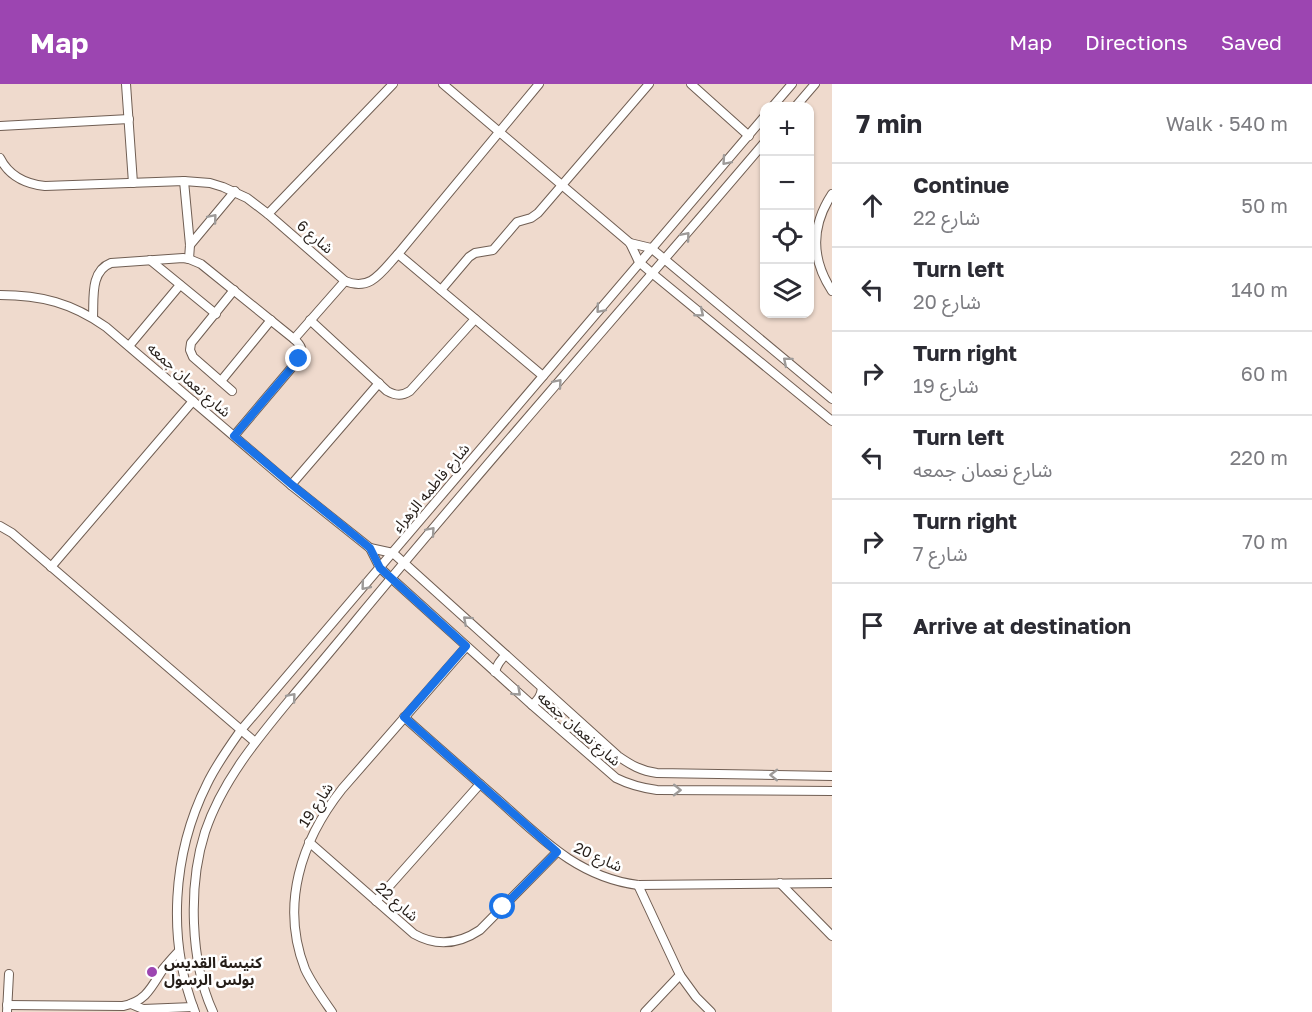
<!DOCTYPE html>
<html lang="en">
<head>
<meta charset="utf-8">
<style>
  :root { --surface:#fff; --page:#f2f2f3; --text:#2b2b33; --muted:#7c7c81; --line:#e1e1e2; --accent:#9c45b1 }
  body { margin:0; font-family:"Golos Text","Noto Sans Arabic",sans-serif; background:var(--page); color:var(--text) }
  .controls { position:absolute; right:18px; top:18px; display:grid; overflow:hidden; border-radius:12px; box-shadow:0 2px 4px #0004 }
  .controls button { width:54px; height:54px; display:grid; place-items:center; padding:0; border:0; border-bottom:2px solid var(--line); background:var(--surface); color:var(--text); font:30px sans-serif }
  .stop { position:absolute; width:18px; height:18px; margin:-14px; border:4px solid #1a73e8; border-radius:50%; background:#fff }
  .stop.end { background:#1a73e8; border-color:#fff; box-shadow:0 2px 6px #0008 }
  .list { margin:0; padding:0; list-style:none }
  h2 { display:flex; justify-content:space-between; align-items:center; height:78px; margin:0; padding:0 24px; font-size:26px }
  h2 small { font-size:20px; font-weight:400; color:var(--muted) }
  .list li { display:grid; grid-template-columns:39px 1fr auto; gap:18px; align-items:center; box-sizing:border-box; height:84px; padding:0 24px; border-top:2px solid var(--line) }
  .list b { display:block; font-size:22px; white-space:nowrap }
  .list p { margin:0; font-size:20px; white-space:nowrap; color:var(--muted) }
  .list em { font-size:20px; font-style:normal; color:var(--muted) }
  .icon { flex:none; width:33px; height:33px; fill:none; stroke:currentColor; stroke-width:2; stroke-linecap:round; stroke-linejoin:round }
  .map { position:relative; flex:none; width:832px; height:928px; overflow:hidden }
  header { display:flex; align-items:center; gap:36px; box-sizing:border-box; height:84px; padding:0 30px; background:var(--accent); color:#fff }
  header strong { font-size:28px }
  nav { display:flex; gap:33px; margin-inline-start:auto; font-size:21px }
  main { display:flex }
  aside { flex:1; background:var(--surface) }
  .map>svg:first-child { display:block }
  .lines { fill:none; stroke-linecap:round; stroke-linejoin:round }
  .minor-casing { stroke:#705e53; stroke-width:10 }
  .minor { stroke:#fff; stroke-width:8 }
  .oneway { stroke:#9d9a98 }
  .route { stroke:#1a73e8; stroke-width:8 }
  .poi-dot { fill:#9c45b1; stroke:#fff; stroke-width:2 }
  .labels { text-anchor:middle; stroke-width:5; stroke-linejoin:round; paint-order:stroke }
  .street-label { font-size:15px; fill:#251e19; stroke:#fff }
  .poi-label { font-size:15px; font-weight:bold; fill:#251e19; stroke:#fff; text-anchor:start }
</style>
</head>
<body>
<header>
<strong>Map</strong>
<nav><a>Map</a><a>Directions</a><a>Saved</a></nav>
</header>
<main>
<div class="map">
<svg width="832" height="928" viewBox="0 0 832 928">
  <rect width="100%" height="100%" fill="#efdacd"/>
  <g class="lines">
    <g class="minor-casing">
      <g id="minor">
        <path d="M126,0L133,99"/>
        <path d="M443,0L630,159L639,178L653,190L832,337"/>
        <path d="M691,0L749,52"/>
        <path d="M773,22L792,0"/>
        <path d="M796,22L815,0"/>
        <path d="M0,42L129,35"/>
        <path d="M0,74C9,92 26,100 45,102L184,97L210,99L223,103L247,114L268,130L345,197C371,208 382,187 398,170L539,0"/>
        <path d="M184,97L190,161L189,175"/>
        <path d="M832,110C811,142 811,175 832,207"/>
        <path d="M268,130L393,0"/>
        <path d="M630,159L651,164L832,315"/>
        <path d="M190,161L235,107"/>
        <path d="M398,170L543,292"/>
        <path d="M150,176L216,230"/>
        <path d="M441,206L469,173L475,169L493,166L517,138L531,134L538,129L649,0"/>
        <path d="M0,211C41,211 72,219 106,243L291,401L370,464L380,484L532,621L616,694C630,701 642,704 657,706L832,707"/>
        <path d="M93,233C94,214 90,187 111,179L183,174L189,175L201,180L294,255C301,261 304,266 299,275L234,352"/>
        <path d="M310,236L387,307C396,312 402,312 410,307L475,235"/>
        <path d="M294,255L345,197"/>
        <path d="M129,262L180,201"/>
        <path d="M221,297L271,236"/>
        <path d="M232,307L193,273L190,266L191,259L234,206"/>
        <path d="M291,401L379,299"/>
        <path d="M0,442L12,449L255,658"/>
        <path d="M370,464L393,469L618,672C631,681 641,687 657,689L832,692"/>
        <path d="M51,483L193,317"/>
        <path d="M495,588C497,580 500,576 506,571"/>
        <path d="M532,621C538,616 541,612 542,604"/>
        <path d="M404,633C434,660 464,686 495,713C539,752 576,793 638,801L832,799"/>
        <path d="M309,758L414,850C437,863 459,860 480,846L557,768"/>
        <path d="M780,799L832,852"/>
        <path d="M638,801L680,891L696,913L711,928"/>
        <path d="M376,817L480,700"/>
        <path d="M131,920L143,925L193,923"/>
        <path d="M7,921L123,922C146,917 151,904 163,885C168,879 173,873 179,867"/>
        <path d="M7,928L9,890"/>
        <path d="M195,928C167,856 172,770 207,700C216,681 229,663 241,646L764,33"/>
        <path d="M213,928C190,878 188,801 205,748C222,697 258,654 292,613C314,587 336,561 358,534C490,374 629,218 764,59"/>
        <path d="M332,928C323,915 312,900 305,885C280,821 301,757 342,705L466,563"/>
        <path d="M645,928L680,891"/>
      </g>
    </g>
    <use href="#minor" class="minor"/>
  </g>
  <defs><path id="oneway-chevron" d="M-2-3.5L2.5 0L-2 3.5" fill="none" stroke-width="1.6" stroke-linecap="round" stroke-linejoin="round" transform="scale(1.5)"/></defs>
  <g class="oneway">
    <use href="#oneway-chevron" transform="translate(726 77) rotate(131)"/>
    <use href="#oneway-chevron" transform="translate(213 134) rotate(-50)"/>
    <use href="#oneway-chevron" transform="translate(686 152) rotate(-50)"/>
    <use href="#oneway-chevron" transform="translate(600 225) rotate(130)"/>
    <use href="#oneway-chevron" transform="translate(700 229) rotate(39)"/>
    <use href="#oneway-chevron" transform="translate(787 277) rotate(-140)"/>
    <use href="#oneway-chevron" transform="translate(558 299) rotate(-49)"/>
    <use href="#oneway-chevron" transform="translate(431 447) rotate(-49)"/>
    <use href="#oneway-chevron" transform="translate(365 502) rotate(130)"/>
    <use href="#oneway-chevron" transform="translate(467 536) rotate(-138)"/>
    <use href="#oneway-chevron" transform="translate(517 608) rotate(42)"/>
    <use href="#oneway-chevron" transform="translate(292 613) rotate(-50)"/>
    <use href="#oneway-chevron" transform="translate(774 691) rotate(-179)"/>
    <use href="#oneway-chevron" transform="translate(677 706) rotate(1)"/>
  </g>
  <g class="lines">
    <path class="route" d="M299,275L234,352L291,400L370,464L380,484L466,562L404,633L557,768L503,823"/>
  </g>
  <circle class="poi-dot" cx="152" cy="888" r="6"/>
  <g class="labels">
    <g class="street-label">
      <text transform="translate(315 153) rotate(41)" y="5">شارع 6</text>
      <text transform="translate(189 296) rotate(41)" y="5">شارع نعمان جمعه</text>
      <text transform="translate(431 404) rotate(-50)" y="5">شارع فاطمه الزهراء</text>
      <text transform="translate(579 645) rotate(41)" y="5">شارع نعمان جمعه</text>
      <text transform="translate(316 721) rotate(-57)" y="5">شارع 19</text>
      <text transform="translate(598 773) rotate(24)" y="5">شارع 20</text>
      <text transform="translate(397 818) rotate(41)" y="5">شارع 22</text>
    </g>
    <g class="poi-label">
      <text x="164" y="884">كنيسة القديس<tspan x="164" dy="17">بولس الرسول</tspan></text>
    </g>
  </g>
</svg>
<div class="controls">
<button>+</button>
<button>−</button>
<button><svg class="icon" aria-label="locate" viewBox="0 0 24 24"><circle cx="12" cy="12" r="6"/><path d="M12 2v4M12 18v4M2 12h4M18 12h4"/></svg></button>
<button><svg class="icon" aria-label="layers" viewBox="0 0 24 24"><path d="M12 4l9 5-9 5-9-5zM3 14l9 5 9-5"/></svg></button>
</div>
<div class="stop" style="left:503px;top:823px"></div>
<div class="stop end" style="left:299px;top:275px"></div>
</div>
<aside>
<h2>7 min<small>Walk · 540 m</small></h2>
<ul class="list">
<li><svg class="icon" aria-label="ahead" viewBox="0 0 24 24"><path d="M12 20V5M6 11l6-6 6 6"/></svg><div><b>Continue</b><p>شارع 22</p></div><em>50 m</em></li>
<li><svg class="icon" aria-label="left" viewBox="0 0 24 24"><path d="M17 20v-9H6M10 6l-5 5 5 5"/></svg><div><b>Turn left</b><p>شارع 20</p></div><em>140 m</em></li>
<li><svg class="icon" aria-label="right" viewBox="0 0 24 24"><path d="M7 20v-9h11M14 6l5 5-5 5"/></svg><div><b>Turn right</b><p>شارع 19</p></div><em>60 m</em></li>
<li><svg class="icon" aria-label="left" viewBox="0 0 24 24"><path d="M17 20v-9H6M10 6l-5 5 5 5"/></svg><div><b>Turn left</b><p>شارع نعمان جمعه</p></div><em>220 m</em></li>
<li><svg class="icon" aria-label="right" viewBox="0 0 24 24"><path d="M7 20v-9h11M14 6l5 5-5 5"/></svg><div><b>Turn right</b><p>شارع 7</p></div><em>70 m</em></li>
<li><svg class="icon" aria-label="arrive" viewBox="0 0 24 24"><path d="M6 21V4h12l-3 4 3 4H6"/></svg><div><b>Arrive at destination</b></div></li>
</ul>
</aside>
</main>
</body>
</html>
